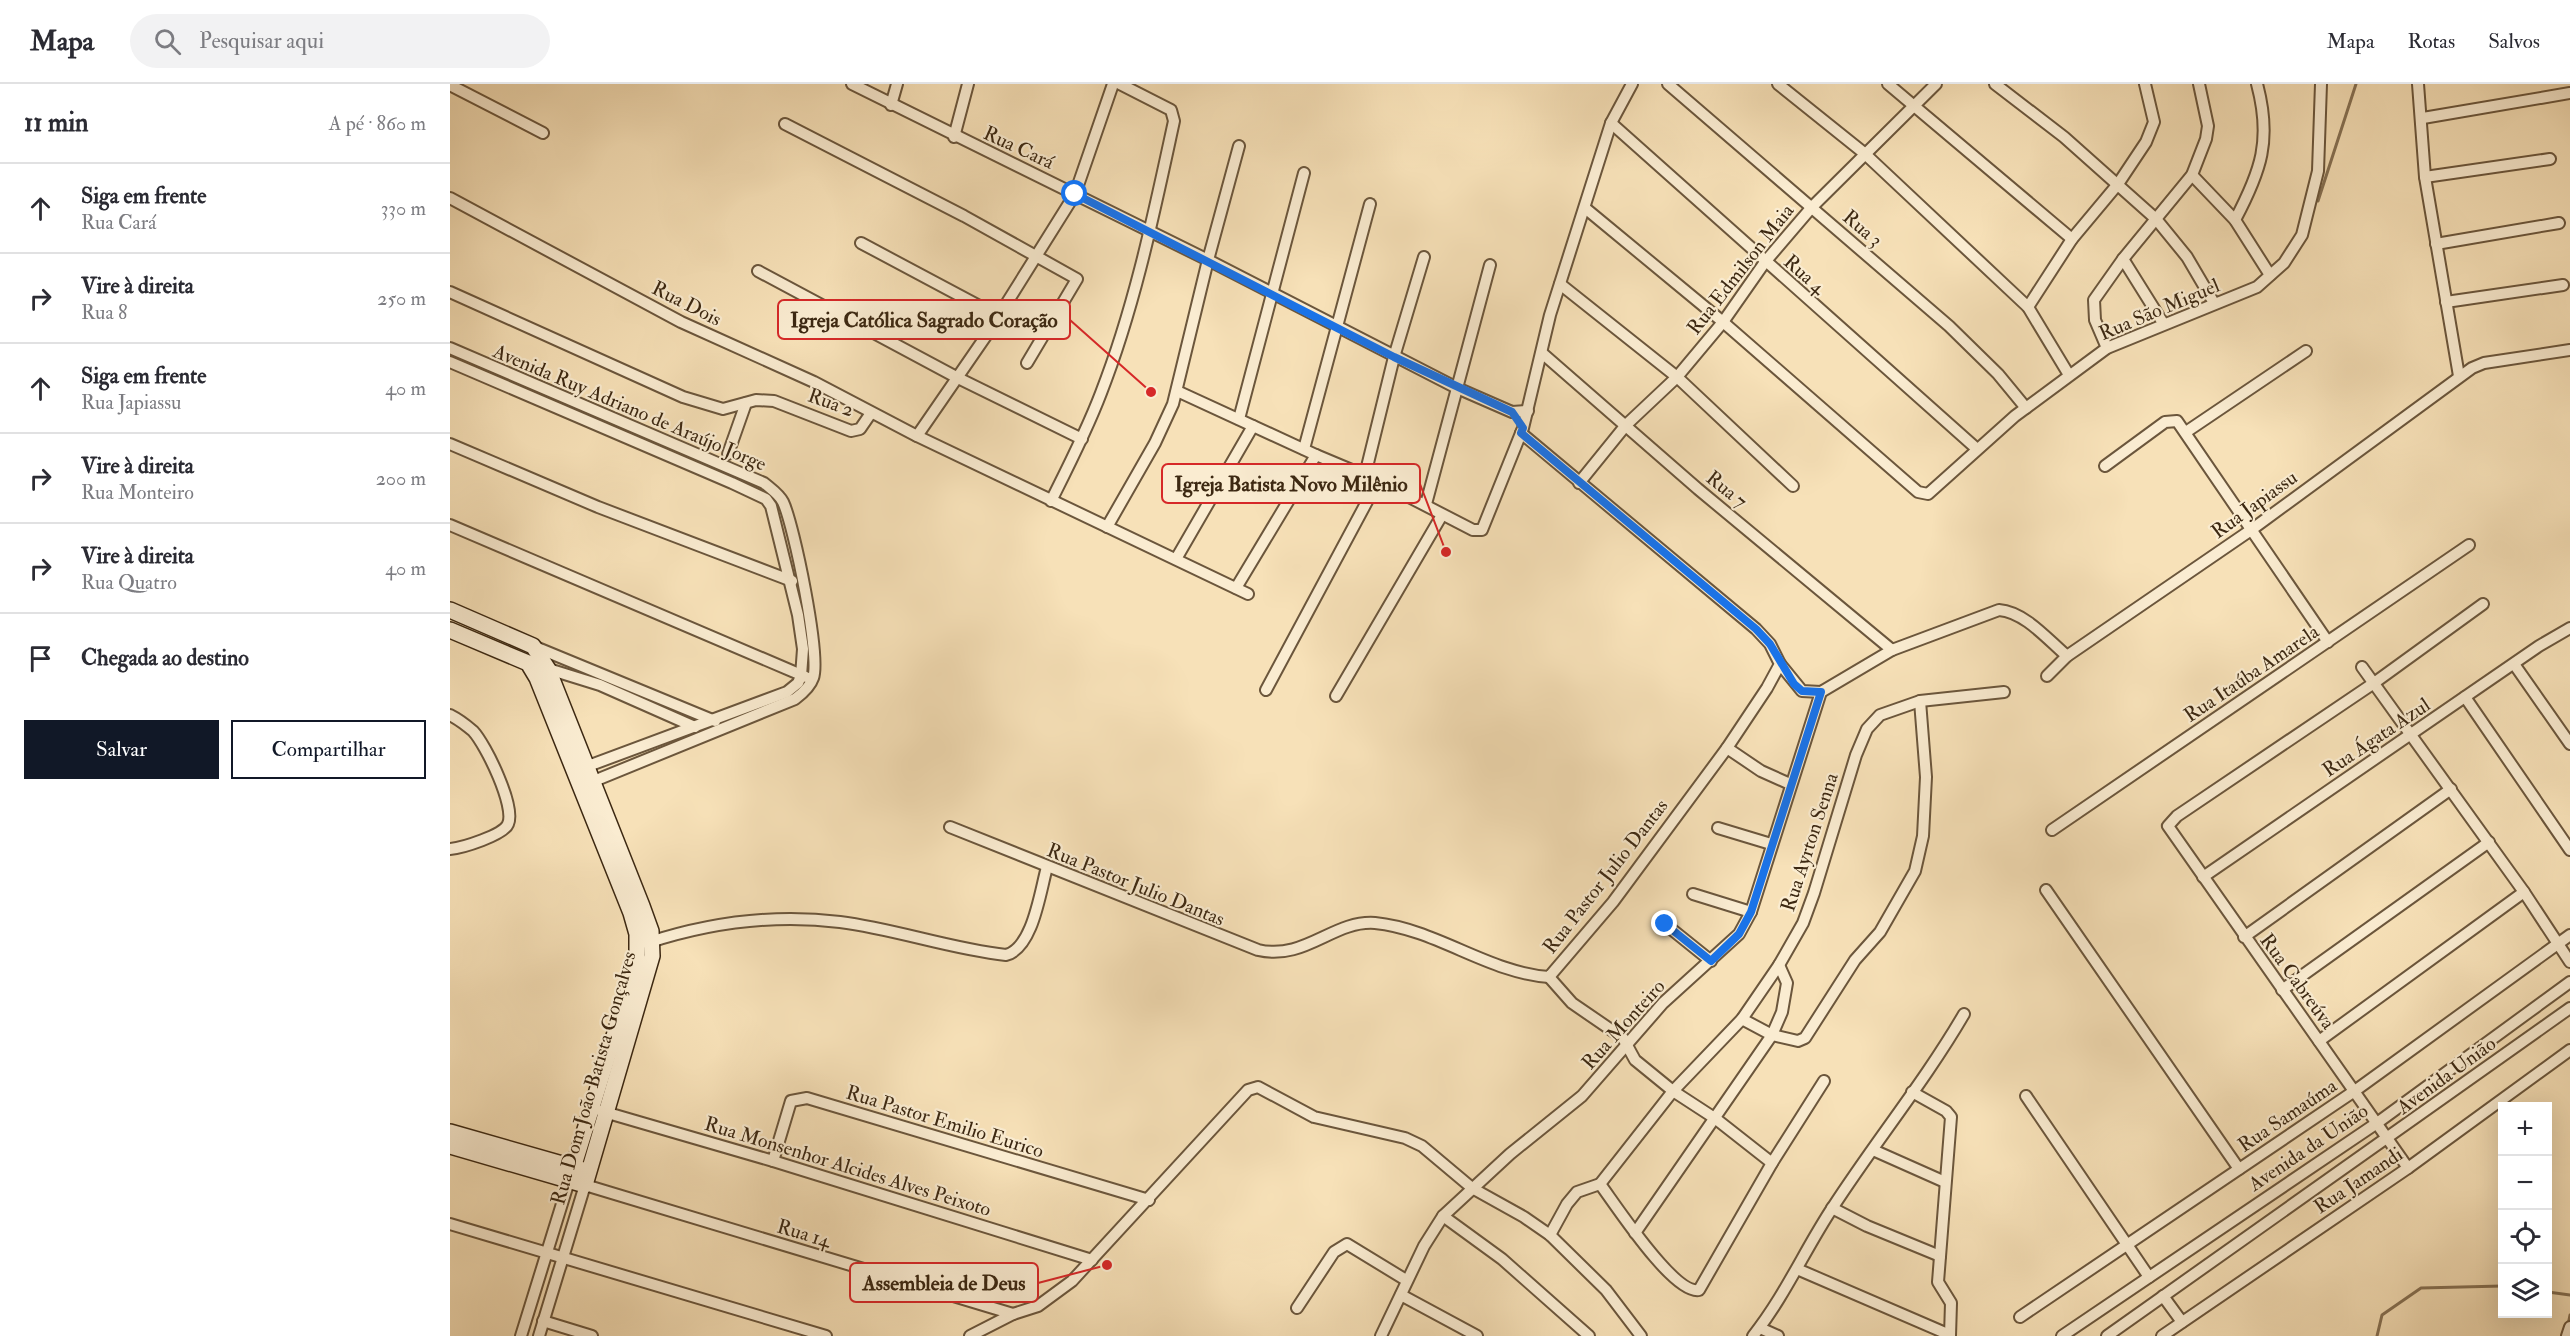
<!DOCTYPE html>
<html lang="pt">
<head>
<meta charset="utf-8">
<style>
  :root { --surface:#fff; --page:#f2f2f3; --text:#2b2b33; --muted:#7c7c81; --line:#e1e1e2; --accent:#111827 }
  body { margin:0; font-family:"IM FELL Double Pica",serif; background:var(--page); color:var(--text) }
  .controls { position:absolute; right:18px; bottom:18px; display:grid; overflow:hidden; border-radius:0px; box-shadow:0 6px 24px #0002 }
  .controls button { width:54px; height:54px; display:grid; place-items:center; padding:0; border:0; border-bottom:2px solid var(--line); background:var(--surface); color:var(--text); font:30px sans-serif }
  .stop { position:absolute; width:18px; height:18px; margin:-14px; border:4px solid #1a73e8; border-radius:50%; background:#fff }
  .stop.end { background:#1a73e8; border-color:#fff; box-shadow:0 2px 6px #0008 }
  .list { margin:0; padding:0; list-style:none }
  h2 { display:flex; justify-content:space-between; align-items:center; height:78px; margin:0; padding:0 24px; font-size:26px }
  h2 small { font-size:20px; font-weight:400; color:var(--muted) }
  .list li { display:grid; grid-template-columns:39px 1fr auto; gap:18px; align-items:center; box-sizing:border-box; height:90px; padding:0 24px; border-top:2px solid var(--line) }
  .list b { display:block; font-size:22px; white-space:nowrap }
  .list p { margin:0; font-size:20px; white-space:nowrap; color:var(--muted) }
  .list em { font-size:20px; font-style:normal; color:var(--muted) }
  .actions { display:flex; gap:12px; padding:18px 24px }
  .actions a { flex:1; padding:14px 0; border:2px solid var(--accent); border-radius:0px; text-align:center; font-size:21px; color:var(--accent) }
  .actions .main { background:var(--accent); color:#fff }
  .icon { flex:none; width:33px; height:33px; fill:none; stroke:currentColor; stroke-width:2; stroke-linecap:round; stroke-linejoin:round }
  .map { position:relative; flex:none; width:2120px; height:1252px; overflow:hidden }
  header { display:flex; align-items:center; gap:36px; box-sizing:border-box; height:84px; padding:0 30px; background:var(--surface); border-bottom:2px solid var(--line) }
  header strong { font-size:28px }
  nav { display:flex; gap:33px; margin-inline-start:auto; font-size:21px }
  .search { width:420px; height:54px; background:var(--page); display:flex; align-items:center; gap:15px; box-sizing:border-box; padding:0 21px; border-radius:33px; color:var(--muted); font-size:22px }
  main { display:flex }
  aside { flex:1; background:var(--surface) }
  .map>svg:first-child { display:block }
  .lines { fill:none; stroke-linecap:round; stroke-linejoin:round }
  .stream { stroke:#867154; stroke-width:3 }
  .street-casing { stroke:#6b563c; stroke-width:14 }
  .secondary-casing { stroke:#3c2812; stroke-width:18 }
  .street { stroke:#faecd1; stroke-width:10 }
  .secondary { stroke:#faecd1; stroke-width:15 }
  .route { stroke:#1a73e8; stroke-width:8 }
  .labels { text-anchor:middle; stroke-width:4.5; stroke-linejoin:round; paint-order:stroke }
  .street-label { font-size:20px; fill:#3c2812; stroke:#faecd1 }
  .leader { fill:none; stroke:#d62828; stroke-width:2 }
  .callout-dot { fill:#d62828; stroke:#faecd1; stroke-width:2 }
  .callout { fill:#faecd1; stroke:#d62828; stroke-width:2 }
  .callout-label { font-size:21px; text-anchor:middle; font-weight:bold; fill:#3c2812 }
</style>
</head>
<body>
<header>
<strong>Mapa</strong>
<div class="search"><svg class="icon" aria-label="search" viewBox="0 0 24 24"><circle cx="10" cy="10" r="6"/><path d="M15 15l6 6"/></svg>Pesquisar aqui</div>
<nav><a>Mapa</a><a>Rotas</a><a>Salvos</a></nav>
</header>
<main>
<aside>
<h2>11 min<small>A pé · 860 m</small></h2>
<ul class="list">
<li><svg class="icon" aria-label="ahead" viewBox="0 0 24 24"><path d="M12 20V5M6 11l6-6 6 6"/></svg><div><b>Siga em frente</b><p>Rua Cará</p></div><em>330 m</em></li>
<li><svg class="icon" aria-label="right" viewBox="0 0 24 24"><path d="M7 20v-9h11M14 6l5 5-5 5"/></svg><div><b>Vire à direita</b><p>Rua 8</p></div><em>250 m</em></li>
<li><svg class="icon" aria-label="ahead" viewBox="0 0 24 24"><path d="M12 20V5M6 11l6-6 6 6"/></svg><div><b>Siga em frente</b><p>Rua Japiassu</p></div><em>40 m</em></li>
<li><svg class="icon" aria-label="right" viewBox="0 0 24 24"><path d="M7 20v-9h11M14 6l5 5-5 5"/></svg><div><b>Vire à direita</b><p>Rua Monteiro</p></div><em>200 m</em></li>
<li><svg class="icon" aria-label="right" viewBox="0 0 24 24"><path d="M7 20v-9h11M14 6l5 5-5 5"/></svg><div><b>Vire à direita</b><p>Rua Quatro</p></div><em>40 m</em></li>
<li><svg class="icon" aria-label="arrive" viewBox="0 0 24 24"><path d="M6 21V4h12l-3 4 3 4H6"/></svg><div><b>Chegada ao destino</b></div></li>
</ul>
<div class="actions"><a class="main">Salvar</a><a>Compartilhar</a></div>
</aside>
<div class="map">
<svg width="2120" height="1252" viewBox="0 0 2120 1252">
  <rect width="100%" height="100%" fill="#f7e1b8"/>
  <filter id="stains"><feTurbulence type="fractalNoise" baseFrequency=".00333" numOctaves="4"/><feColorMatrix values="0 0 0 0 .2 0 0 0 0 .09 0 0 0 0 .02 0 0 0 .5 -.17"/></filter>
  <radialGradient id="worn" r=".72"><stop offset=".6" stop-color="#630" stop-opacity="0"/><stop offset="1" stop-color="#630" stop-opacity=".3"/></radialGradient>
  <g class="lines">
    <g class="stream">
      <path d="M1868,117L1906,0"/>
      <path d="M2098,1208L2120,1211"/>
      <path d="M2118,1241L2120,1231"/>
      <path d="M1927,1252L1932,1231L1971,1204L2052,1202"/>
    </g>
    <g class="street-casing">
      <g id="street">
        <path d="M402,0L758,176L1007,304L1062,328L1078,327"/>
        <path d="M1218,0L1499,242L1548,290L1576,324"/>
        <path d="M1328,0L1414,69L1578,223L1619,291"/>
        <path d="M1438,0L1622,155"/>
        <path d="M1545,0L1614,53L1706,135L1737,173L1764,219"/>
        <path d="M1968,0L1975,93L2009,292"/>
        <path d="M0,1L93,49"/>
        <path d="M441,21L447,0"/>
        <path d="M1973,34L2120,9"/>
        <path d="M1161,39L1527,365"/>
        <path d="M335,40L514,132L627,195L577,279"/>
        <path d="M504,53L518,0"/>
        <path d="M1742,91L1785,136L1820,191"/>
        <path d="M1975,93L2100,75"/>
        <path d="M0,114L231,238L364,298L467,352L798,510"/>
        <path d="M1135,124L1273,238L1468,408L1478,410L1565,332L1657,264L1807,203L1834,179L1852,151L1868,87L1871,0"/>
        <path d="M1785,136C1811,87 1822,56 1807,0"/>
        <path d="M411,159L548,232"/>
        <path d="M1986,160L2109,139"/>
        <path d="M1673,175L1713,239"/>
        <path d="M308,187L508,294L632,355"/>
        <path d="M1110,200L1227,293L1343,402"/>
        <path d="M0,208L233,313L273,325L306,316L324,317L401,347L410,345L421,329"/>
        <path d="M1996,218L2113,201"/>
        <path d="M1578,223L1622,155L1668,100L1696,58L1704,38L1695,0"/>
        <path d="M0,264L314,399C321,405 329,410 333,418C344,441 371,573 363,594C360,603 353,609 345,615L139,699"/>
        <path d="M1657,264L1645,236L1644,216L1673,175L1742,91L1756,55L1758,42L1749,0"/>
        <path d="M1092,269L1248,405L1442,566"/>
        <path d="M0,278L282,399L316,415L321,422L348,531L353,565L351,592L348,599L337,608L130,685"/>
        <path d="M727,307L866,371L928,397L1023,446H1032L1073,344L1100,231L1161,39L1182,0"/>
        <path d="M789,335L854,89"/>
        <path d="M1736,348L1856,267"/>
        <path d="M467,352L538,249L625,110L663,0"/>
        <path d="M0,360L148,423L342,497"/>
        <path d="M854,365L920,120"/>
        <path d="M278,370L296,319"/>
        <path d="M1655,382L1715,338L1727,337L1878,558"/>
        <path d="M915,391L944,273L974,173"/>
        <path d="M1129,399L1176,341L1227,293L1273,238L1315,178L1362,123L1486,0"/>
        <path d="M601,417C619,381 637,346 651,309C685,222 704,129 724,37L721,26L670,0"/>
        <path d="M976,420L1040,181"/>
        <path d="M0,441L356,593"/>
        <path d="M657,443L705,359L723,320L758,176L789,62"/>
        <path d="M726,475L803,342"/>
        <path d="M786,504L866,371"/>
        <path d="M83,562L265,637"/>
        <path d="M1330,580L1352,607L1371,608L1442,566L1549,526C1575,528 1598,556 1617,572"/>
        <path d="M2064,580L2120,660"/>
        <path d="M92,583L150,601L245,643"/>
        <path d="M1912,583L2074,808L2120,878"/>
        <path d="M1597,592L1617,572L1801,446L2022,284L2034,279L2120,266"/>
        <path d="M816,606L928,397"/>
        <path d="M886,612L992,431"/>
        <path d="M2015,613L2120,766"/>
        <path d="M0,631C8,635 16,641 23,647C36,661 66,723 58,740C54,751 12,764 0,765"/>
        <path d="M1277,664L1311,687L1340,700"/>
        <path d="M500,743L808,866C855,877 883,836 925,839C986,845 1039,889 1099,893L1163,818L1277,664L1317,604L1330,580L1320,560L1306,545L1071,349"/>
        <path d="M1268,744L1321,760"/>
        <path d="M1602,746L2019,461"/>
        <path d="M1753,793L2089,562L2120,544"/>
        <path d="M1596,806L1789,1085"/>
        <path d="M1243,810L1301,828"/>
        <path d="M1215,840L1261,877"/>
        <path d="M1794,853L2001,705"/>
        <path d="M197,859C258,839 325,830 390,838C446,845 500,865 556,871C583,864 590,808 597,783"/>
        <path d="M1099,893L1122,919L1173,954L1185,976L1223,1007L1266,1035L1322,1079"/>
        <path d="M1832,906L2039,758"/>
        <path d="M1292,935L1322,951L1348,957L1355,954L1405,876L1430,848L1465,787L1473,752L1476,693L1470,617"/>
        <path d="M1869,957L2074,808"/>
        <path d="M1462,1008L1496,1027L1501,1033L1488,1198L1501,1219L1500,1252"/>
        <path d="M1576,1012L1699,1193"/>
        <path d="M151,1027L323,1077L642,1176"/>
        <path d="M1423,1066L1495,1098"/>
        <path d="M323,1077L341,1017L357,1014L699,1116"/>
        <path d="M1958,1084L1718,742L1727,732L1924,599L2033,520"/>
        <path d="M1150,1100C1165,1120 1224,1211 1249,1206L1322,1079L1374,997"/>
        <path d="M1382,1124L1417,1142L1490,1172"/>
        <path d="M993,1132L1052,1175L1139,1252"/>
        <path d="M0,1140L376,1252"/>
        <path d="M1185,1149L1322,951L1332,928L1337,899L1329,881"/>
        <path d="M1100,1151L1117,1120L1127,1108L1150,1100L1223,1007L1292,935L1329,881L1353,839L1364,809L1406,671L1417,645L1430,631L1470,617L1554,608"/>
        <path d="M1347,1185L1500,1251"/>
        <path d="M951,1211L1027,1252"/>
        <path d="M1713,1212L1732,1238"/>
        <path d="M847,1224L884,1168L897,1160L956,1196"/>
        <path d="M1570,1233L1906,1006L2120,851"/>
        <path d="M93,1237L142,1252"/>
        <path d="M1310,1244L1328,1252"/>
        <path d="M71,1252L119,1097"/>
        <path d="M89,1252L135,1101L563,1230"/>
        <path d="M520,1252L563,1230L588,1222L622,1197L798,1006L808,1003L864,1033L955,1054L972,1062L1022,1104L1074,1133L1100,1151L1156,1206L1191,1252"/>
        <path d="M931,1252L974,1162L993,1132L1060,1070L1132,1012L1213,919L1289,850L1301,828L1371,608"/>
        <path d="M1303,1252C1335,1212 1355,1165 1383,1123C1425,1058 1475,997 1514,930"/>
        <path d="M1612,1252L1927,1039L2120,898"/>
        <path d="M1657,1252L2120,924"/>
        <path d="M1712,1252L1958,1084L2120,966"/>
        <path d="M2117,1252L2120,1243"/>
      </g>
    </g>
    <g class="secondary-casing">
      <g id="secondary">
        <path d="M0,526L83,562L98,585L192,822L201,847L202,872L135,1101L0,1062"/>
        <path d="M0,546L78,579L87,594L181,829L187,850V878L119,1097"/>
        <path d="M0,1048L133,1086"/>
      </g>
    </g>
    <use href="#street" class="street"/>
    <use href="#secondary" class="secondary"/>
  </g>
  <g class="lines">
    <path class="route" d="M625,110L944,273L1062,328L1073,344L1071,349L1306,545L1320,560L1344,600L1352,607L1371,608L1301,828L1289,850L1261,877L1215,840"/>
  </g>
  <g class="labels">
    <g class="street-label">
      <text transform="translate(569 63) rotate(25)" y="7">Rua Cará</text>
      <text transform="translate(1413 144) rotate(41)" y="7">Rua 3</text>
      <text transform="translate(1290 185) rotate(-52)" y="7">Rua Edmilson Maia</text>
      <text transform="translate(1355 190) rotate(42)" y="7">Rua 4</text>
      <text transform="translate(237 219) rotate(27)" y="7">Rua Dois</text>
      <text transform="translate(1709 225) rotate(-23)" y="7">Rua São Miguel</text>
      <text transform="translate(381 318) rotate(20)" y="7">Rua 2</text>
      <text transform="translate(180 323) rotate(23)" y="7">Avenida Ruy Adriano de Araújo Jorge</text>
      <text transform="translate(1277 405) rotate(39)" y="7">Rua 7</text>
      <text transform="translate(1804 420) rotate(-36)" y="7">Rua Japiassu</text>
      <text transform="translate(1801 589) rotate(-34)" y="7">Rua Itaúba Amarela</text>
      <text transform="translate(1926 653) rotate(-34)" y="7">Rua Ágata Azul</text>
      <text transform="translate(1359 758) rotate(-72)" y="7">Rua Ayrton Senna</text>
      <text transform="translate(1155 792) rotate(-52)" y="7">Rua Pastor Julio Dantas</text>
      <text transform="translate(686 800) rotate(22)" y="7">Rua Pastor Julio Dantas</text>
      <text transform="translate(1848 897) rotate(54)" y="7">Rua Cabreúva</text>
      <text transform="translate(1173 940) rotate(-48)" y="7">Rua Monteiro</text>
      <text transform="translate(1996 991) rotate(-36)" y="7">Avenida União</text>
      <text transform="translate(143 994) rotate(-74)" y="7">Rua Dom João Batista Gonçalves</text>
      <text transform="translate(1837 1031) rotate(-34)" y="7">Rua Samaúma</text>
      <text transform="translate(495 1037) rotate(17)" y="7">Rua Pastor Emilio Eurico</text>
      <text transform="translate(1858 1063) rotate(-34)" y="7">Avenida da União</text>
      <text transform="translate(398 1082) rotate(17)" y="7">Rua Monsenhor Alcides Alves Peixoto</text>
      <text transform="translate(1908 1096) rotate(-34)" y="7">Rua Jamandi</text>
      <text transform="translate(354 1149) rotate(17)" y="7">Rua 14</text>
    </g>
  </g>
  <path class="leader" d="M701 308L620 236M996 468L970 400M657 1181L588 1199"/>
  <g class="callout-dot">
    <circle cx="701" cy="308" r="6"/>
    <circle cx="996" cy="468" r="6"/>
    <circle cx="657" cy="1181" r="6"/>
  </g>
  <g class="callout">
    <rect x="328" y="216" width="292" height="39" rx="6"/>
    <rect x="712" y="380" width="258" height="39" rx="6"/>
    <rect x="400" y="1179" width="188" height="39" rx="6"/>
  </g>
  <g class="callout-label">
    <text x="474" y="243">Igreja Católica Sagrado Coração</text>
    <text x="841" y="407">Igreja Batista Novo Milênio</text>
    <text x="494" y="1206">Assembleia de Deus</text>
  </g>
  <rect width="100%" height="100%" filter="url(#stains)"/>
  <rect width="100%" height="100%" fill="url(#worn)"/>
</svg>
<div class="controls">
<button>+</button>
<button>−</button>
<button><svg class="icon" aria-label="locate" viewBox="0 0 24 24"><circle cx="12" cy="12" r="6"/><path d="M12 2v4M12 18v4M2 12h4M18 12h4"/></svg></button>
<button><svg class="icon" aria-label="layers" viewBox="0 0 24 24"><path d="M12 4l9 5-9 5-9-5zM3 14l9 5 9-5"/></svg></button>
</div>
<div class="stop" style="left:625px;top:110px"></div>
<div class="stop end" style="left:1215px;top:840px"></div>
</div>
</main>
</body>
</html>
